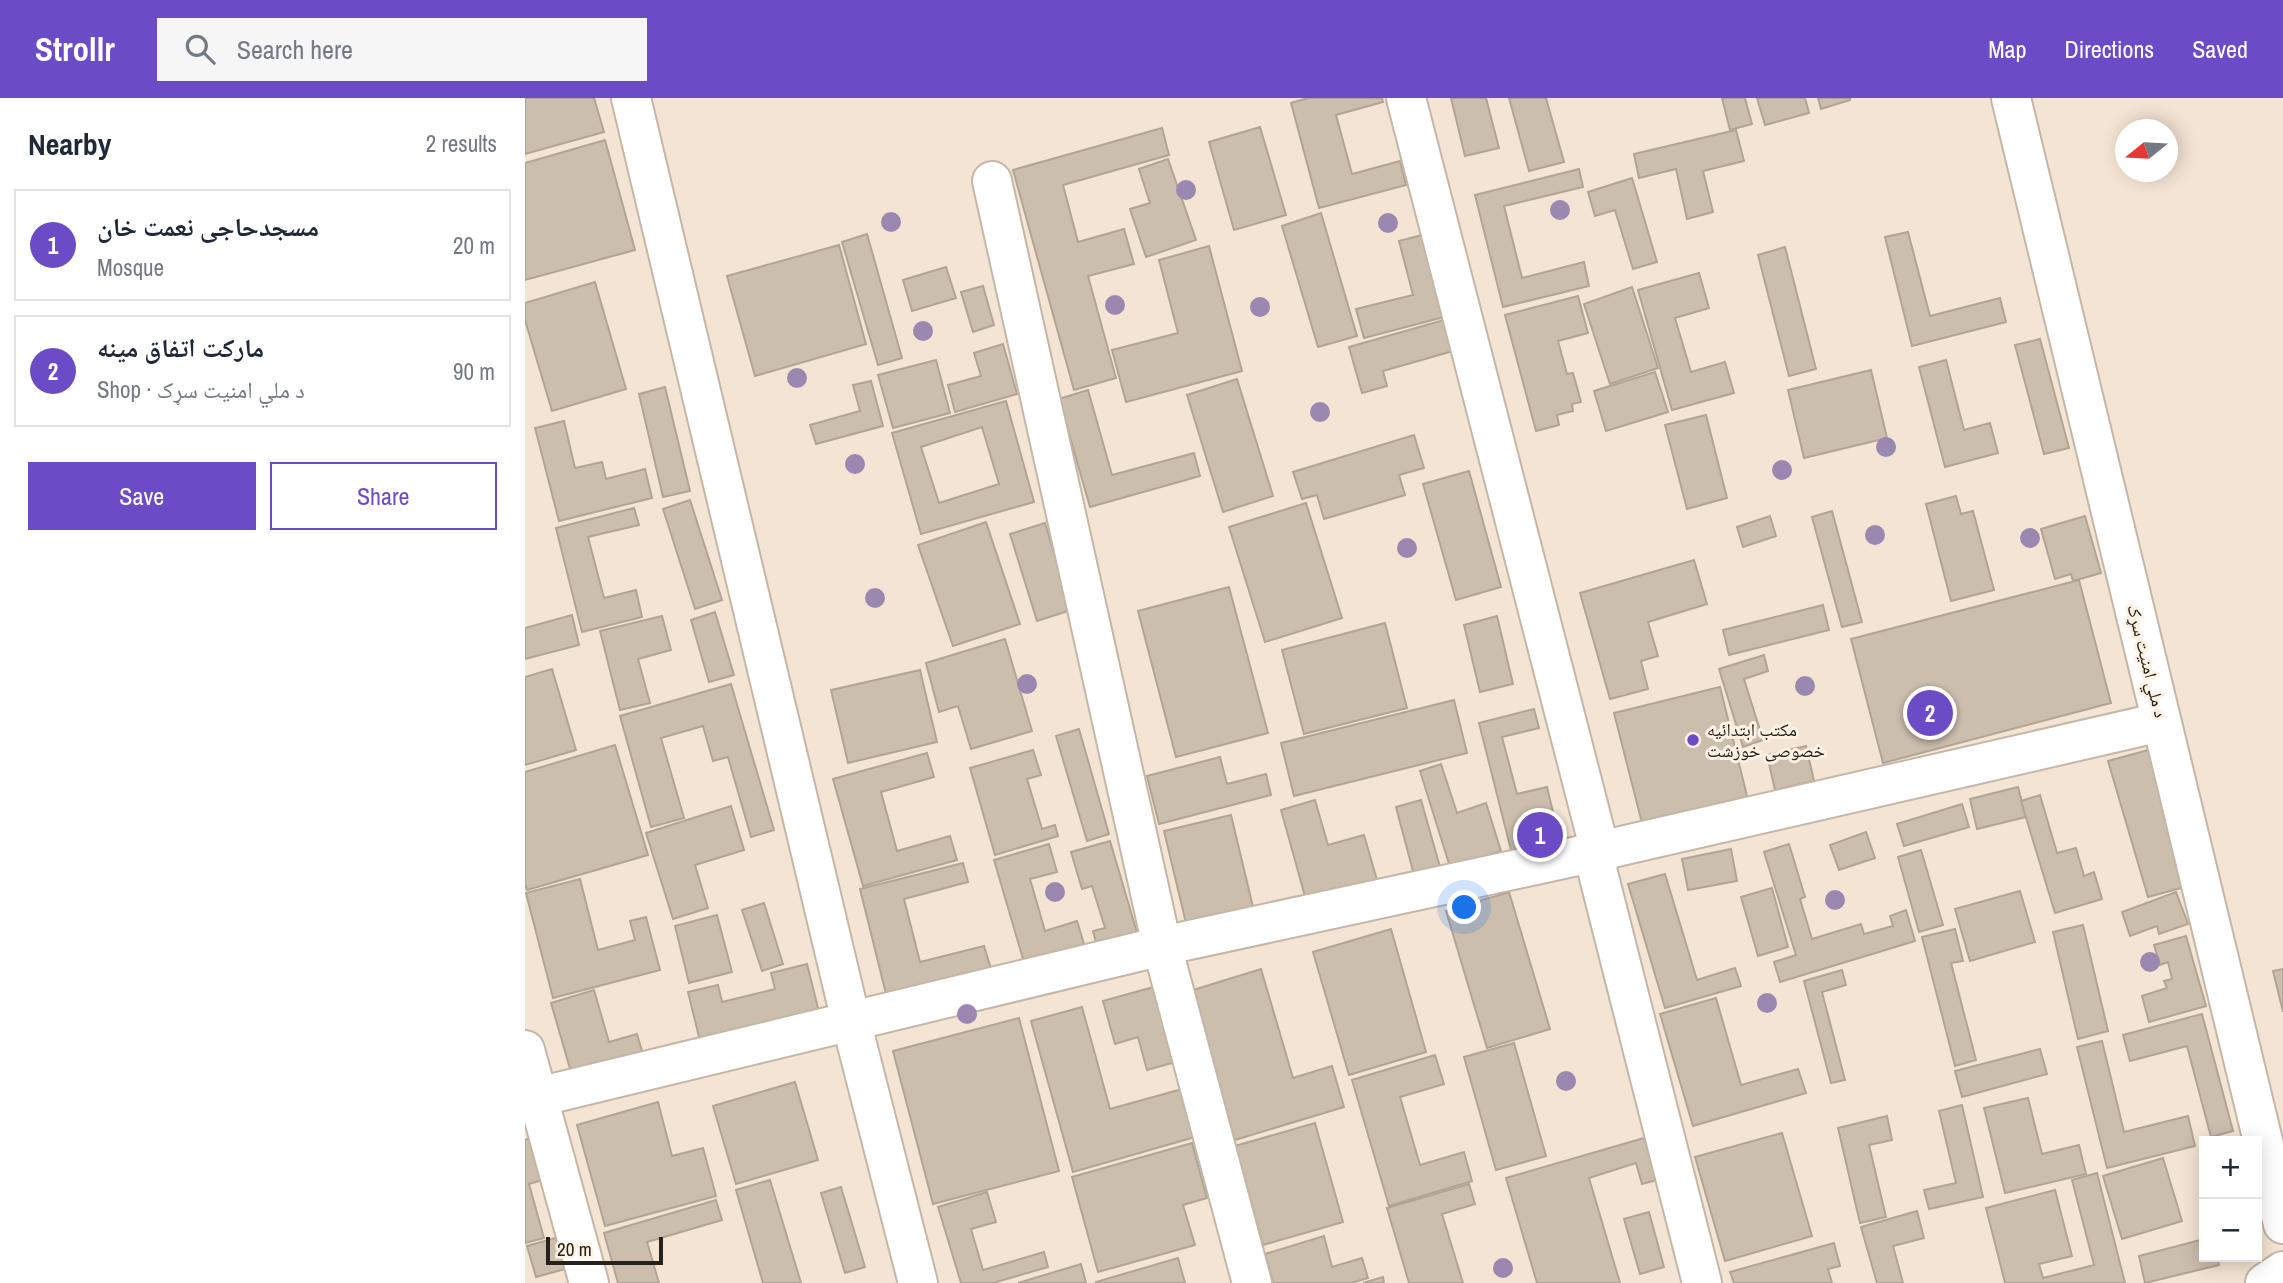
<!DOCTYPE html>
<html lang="en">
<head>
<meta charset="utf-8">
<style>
  :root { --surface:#fff; --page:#f6f6f7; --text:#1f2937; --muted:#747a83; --line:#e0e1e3; --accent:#6b4cc6 }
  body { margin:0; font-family:"Archivo Narrow","Noto Naskh Arabic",sans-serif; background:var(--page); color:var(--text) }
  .controls { position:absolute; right:21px; bottom:21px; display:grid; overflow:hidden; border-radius:0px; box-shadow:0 4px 18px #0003 }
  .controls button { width:63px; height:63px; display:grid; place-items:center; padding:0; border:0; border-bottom:2px solid var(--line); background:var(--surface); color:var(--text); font:35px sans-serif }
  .compass { position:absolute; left:1590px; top:21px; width:63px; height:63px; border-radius:50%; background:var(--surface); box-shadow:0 4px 18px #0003; rotate:252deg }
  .scale { position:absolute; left:21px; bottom:18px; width:117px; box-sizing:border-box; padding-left:7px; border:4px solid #26211a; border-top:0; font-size:19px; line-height:24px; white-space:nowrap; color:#26211a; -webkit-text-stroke:5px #fef2e4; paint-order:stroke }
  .you { position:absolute; left:940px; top:810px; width:24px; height:24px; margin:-18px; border:5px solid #fff; border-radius:50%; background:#1a73e8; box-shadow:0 0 0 10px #1a73e833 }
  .badge { display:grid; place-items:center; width:46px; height:46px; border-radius:50%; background:var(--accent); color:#fff; font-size:23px; font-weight:700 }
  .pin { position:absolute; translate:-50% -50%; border:4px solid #fff; box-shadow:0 2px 7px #0006 }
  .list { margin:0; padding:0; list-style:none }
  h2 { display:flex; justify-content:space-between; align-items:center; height:91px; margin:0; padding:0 28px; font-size:30px }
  h2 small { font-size:23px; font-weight:400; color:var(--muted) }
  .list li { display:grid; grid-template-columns:46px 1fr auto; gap:21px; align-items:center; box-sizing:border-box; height:112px; margin:0 14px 14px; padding:0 14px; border:2px solid var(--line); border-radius:0px }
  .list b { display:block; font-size:26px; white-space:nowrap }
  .list p { margin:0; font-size:23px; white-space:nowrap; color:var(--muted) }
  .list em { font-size:23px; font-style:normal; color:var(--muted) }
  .actions { display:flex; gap:14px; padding:21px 28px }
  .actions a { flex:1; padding:16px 0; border:2px solid var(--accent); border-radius:0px; text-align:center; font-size:24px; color:var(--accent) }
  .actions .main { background:var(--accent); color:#fff }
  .icon { flex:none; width:38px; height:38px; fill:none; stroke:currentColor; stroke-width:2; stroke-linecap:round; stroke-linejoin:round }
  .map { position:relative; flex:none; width:1758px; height:1185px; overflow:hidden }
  header { display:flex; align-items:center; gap:42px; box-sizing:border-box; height:98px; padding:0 35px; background:var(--accent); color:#fff }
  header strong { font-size:33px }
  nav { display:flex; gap:38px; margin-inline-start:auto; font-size:24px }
  .search { width:490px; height:63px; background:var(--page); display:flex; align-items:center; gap:18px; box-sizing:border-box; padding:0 24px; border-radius:0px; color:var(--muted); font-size:26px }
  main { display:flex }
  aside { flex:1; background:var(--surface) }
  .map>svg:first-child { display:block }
  .building { fill:#ccbead; stroke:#b2a494; stroke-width:2; fill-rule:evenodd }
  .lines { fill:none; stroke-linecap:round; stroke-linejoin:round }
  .minor-casing { stroke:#c5b6a6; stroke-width:42 }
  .minor { stroke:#fff; stroke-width:38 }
  .tree { fill:#9b88b1 }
  .poi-dot { fill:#6b4cc6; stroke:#fef2e4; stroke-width:2.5 }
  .labels { text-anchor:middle; stroke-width:6; stroke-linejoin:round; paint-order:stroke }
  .street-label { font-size:18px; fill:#26211a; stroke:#fef2e4 }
  .poi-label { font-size:18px; fill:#26211a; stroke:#fef2e4; text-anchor:start }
</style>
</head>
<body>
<header>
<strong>Strollr</strong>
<div class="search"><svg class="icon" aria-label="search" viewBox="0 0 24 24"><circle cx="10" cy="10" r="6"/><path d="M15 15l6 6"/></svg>Search here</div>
<nav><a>Map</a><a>Directions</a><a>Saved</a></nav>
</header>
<main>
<aside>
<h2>Nearby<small>2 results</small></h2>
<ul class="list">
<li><span class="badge">1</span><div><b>مسجدحاجی نعمت خان</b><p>Mosque</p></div><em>20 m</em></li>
<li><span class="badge">2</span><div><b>مارکت اتفاق مینه</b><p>Shop · د ملي امنیت سړک</p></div><em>90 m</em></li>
</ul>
<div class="actions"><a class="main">Save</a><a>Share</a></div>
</aside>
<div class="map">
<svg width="1758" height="1185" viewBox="0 0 1758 1185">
  <rect width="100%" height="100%" fill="#f4e4d3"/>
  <g class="building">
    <path d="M0,0H69L79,34L0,56Z"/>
    <path d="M783,0H857L858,4L811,17L827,76L875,63L881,87L794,110L766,5Z"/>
    <path d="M926,0H961L974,50L940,58Z"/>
    <path d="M984,0H1021L1039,64L1004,73Z"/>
    <path d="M1197,0H1220L1227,26L1205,32Z"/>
    <path d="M1232,0H1280L1284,15L1240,27Z"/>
    <path d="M1293,0H1325V2L1296,11Z"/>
    <path d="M735,29L761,117L709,132L684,44Z"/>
    <path d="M637,30L644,57L538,87L553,144L599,131L609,166L563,178L591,280L549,292L488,72Z"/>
    <path d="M1211,32L1219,63L1178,73L1188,114L1162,121L1151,71L1114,80L1109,56Z"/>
    <path d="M80,42L110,152L0,182V65Z"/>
    <path d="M643,61L671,142L621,159L605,111L625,105L614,71Z"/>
    <path d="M1054,71L1058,89L979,108L997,180L1059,164L1064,188L978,209L950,97Z"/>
    <path d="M1107,80L1132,164L1108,171L1090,112L1070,118L1063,94Z"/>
    <path d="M796,115L832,238L793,249L757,128Z"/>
    <path d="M1383,134L1405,218L1475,200L1481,224L1387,248L1360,139Z"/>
    <path d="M342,136L377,260L353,267L317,144Z"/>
    <path d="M897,137L919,219L839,240L831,211L888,197L874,143Z"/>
    <path d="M314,147L341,246L230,278L202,178Z"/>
    <path d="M684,148L717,273L601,304L587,252L653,235L634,162Z"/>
    <path d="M1260,149L1291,271L1264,278L1233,157Z"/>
    <path d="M421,169L431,200L387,213L378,182Z"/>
    <path d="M1174,175L1184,210L1150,220L1166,274L1200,264L1209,295L1147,312L1113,192Z"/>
    <path d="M70,184L101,291L27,313L0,222V205Z"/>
    <path d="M458,188L469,227L448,234L436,194Z"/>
    <path d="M1107,189L1133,270L1085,286L1059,206Z"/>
    <path d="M1053,198L1063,235L1033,243L1042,276L1048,275L1056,304L1047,306L1048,313L1032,317L1034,327L1011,333L980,217Z"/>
    <path d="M919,222L928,253L858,273L862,288L837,295L824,249Z"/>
    <path d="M1515,241L1544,350L1519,356L1490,247Z"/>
    <path d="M478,246L492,296L430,314L423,287L456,278L449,255Z"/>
    <path d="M411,262L425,315L368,330L353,277Z"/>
    <path d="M1421,262L1439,332L1465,325L1473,355L1420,369L1394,269Z"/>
    <path d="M1346,272L1362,340L1279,360L1263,292Z"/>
    <path d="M1130,274L1143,314L1081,333L1069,293Z"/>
    <path d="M712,281L748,398L698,414L662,297Z"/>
    <path d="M346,283L358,328L291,346L285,327L335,313L328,287Z"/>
    <path d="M140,289L165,393L138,399L114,296Z"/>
    <path d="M563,292L587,377L669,355L675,378L565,409L534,301Z"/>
    <path d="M481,303L509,404L396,436L367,335ZM457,329L474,386L414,405L396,349Z"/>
    <path d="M1181,317L1202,400L1162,411L1140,327Z"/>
    <path d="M39,323L50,370L77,364L81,381L120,371L127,400L34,423L10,330Z"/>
    <path d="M889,337L899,370L874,377L880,397L799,421L792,397L777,401L768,374Z"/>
    <path d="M944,373L976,489L931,502L898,386Z"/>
    <path d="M1431,398L1436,416L1448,413L1469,492L1426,503L1401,406Z"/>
    <path d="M165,402L197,502L170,511L138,411Z"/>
    <path d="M781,405L817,520L740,544L704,429Z"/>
    <path d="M109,410L114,427L63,439L79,500L111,492L117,519L57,534L31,430Z"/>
    <path d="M1307,413L1337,524L1317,529L1287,419Z"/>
    <path d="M1245,418L1251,438L1218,449L1212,429Z"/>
    <path d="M1560,418L1576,475L1548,483L1546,476L1530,481L1516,431Z"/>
    <path d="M461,424L495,526L428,548L393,447Z"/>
    <path d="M520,425L546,512L512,523L485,436Z"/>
    <path d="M1169,462L1182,506L1123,524L1133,558L1116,563L1123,591L1085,601L1055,495Z"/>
    <path d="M1554,482L1586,605L1358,665L1326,541Z"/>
    <path d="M704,489L743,635L651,659L613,513Z"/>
    <path d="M1298,507L1304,532L1204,557L1198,532Z"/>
    <path d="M190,514L209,577L184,584L166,522Z"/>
    <path d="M47,517L54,547L0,561V530Z"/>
    <path d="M137,518L146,552L113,561L125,605L95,612L75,533Z"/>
    <path d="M972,518L988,586L955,594L939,527Z"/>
    <path d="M860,525L882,610L779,636L757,552Z"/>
    <path d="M480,541L507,633L446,651L433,608L414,614L401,565Z"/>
    <path d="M1239,557L1243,573L1219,581L1238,642L1218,649L1194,571Z"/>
    <path d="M27,571L51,652L0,667V579Z"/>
    <path d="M395,572L412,644L323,665L306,592Z"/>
    <path d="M206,586L249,732L226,739L203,659L188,663L178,628L136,640L159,720L126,729L95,618Z"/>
    <path d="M1195,589L1224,706L1119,733L1089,615Z"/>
    <path d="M929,602L942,655L769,698L756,645Z"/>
    <path d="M1009,611L1014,630L977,639L992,696L1022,689L1035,744L987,756L954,625Z"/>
    <path d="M554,631L584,736L562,743L531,638Z"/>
    <path d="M90,647L123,757L2,792L0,786V674Z"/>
    <path d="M1281,648L1289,683L1250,692L1242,657Z"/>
    <path d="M1627,651L1667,787L1623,799L1583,663Z"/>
    <path d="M508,652L516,677L502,681L517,731L530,727L533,738L470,757L445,670Z"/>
    <path d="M402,655L409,679L356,694L372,753L425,738L432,762L338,788L308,681Z"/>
    <path d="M695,659L702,686L741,676L746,697L634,726L622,678Z"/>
    <path d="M916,666L932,715L961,705L976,753L925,769L895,673Z"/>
    <path d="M1493,689L1501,719L1452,731L1445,701Z"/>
    <path d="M1515,697L1532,755L1551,750L1559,778L1569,774L1577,801L1530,815L1496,703Z"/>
    <path d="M790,702L803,747L839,737L852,782L781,802L756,712Z"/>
    <path d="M896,702L915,769L889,777L871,709Z"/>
    <path d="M1437,706L1444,729L1379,748L1372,726Z"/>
    <path d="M206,708L219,752L170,767L183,810L148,821L121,735Z"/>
    <path d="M706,717L728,809L661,825L639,733Z"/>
    <path d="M1341,734L1350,760L1314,772L1305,747Z"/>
    <path d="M585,743L616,848L575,859L568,833L580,830L567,788L557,791L546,754Z"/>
    <path d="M524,746L532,774L505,781L520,833L552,823L559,846L534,853L501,871L469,762Z"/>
    <path d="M1264,746L1280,799L1275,801L1287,841L1336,826L1339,836L1368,828L1365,818L1381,812L1390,843L1255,884L1249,864L1271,857L1239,754Z"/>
    <path d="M1206,751L1212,783L1163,792L1157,761Z"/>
    <path d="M1396,752L1418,827L1394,834L1373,759Z"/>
    <path d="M438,765L443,784L379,801L395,864L459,848L467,874L362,900L335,791Z"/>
    <path d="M1140,776L1172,882L1210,870L1216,888L1140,910L1103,786Z"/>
    <path d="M55,781L73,852L110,842L105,823L121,819L135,872L28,900L1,795Z"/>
    <path d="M1247,790L1263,849L1233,858L1216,799Z"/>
    <path d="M1495,793L1510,844L1445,863L1430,811Z"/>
    <path d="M984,794L1025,931L962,950L921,813Z"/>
    <path d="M1651,794L1663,826L1634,836L1632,828L1605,838L1597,814Z"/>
    <path d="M239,805L258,866L237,873L217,812Z"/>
    <path d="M192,817L207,874L164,885L150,828Z"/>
    <path d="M1558,827L1583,933L1553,941L1528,834Z"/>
    <path d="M866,831L901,954L824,977L788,854Z"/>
    <path d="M1430,831L1438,863L1426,865L1451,962L1430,968L1397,839Z"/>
    <path d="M1661,838L1681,908L1624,924L1617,898L1642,890L1639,883L1647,881L1643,864L1635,867L1629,847Z"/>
    <path d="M282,866L294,914L175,943L163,894L193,887L197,904L250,891L246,875Z"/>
    <path d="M736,871L768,980L807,968L819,1009L710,1042L665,893Z"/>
    <path d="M1758,871V914L1748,873Z"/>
    <path d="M1317,872L1321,887L1297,894L1320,982L1306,985L1279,883Z"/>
    <path d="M632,888L654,963L622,972L613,939L590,946L578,903Z"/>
    <path d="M69,892L84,944L112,936L117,953L46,974L26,905Z"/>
    <path d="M1191,900L1216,987L1273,971L1281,995L1168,1028L1135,916Z"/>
    <path d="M557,909L585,1011L657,991L670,1039L548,1074L506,923Z"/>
    <path d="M1677,916L1708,1033L1686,1039L1662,948L1605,963L1598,937Z"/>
    <path d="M494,920L534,1073L408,1106L368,953Z"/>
    <path d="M1577,943L1599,1034L1663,1018L1670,1048L1582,1070L1552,949Z"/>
    <path d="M989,945L1021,1058L971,1072L939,959Z"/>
    <path d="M1515,951L1522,976L1437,999L1430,973Z"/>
    <path d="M910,957L919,986L875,999L895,1067L939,1054L947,1083L864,1108L827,982Z"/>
    <path d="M270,984L293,1062L211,1086L188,1008Z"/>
    <path d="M1503,1000L1517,1056L1554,1047L1561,1076L1480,1095L1459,1010Z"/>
    <path d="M133,1004L147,1058L178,1050L191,1098L80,1128L52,1027Z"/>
    <path d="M1437,1007L1458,1099L1404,1111L1399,1092L1431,1085L1414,1013Z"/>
    <path d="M1362,1018L1367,1042L1344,1047L1361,1119L1335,1125L1313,1030Z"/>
    <path d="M790,1025L818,1124L738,1147L710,1048Z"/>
    <path d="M1257,1035L1287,1138L1200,1163L1170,1059Z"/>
    <path d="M15,1037L28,1079L4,1086L19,1140L0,1145V1042Z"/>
    <path d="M1119,1040L1132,1082L1117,1086L1111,1065L1064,1080L1095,1185H1012L981,1080Z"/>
    <path d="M667,1045L682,1100L658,1107L670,1147L573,1174L547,1079Z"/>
    <path d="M1638,1060L1657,1123L1597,1141L1578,1078Z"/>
    <path d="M1572,1075L1600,1185H1480L1461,1110L1530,1092L1547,1158L1514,1166L1518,1180L1569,1167L1547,1082Z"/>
    <path d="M245,1082L276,1185H238L211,1092Z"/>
    <path d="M944,1086L950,1106L917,1116L938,1185H884L862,1110Z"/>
    <path d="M316,1089L340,1169L320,1175L296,1095Z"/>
    <path d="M462,1094L471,1124L446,1131L458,1172L519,1154L523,1169L468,1185H436L413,1109Z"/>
    <path d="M191,1102L197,1122L122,1144L134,1185H93L79,1135Z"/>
    <path d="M1392,1113L1399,1140L1368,1148L1378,1185H1352L1336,1129Z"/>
    <path d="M1124,1114L1139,1169L1115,1176L1099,1121Z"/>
    <path d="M41,1137L51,1168L11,1179L2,1148Z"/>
    <path d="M799,1138L807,1169L837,1160L843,1180L826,1185H748L740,1156Z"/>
    <path d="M1679,1141V1159H1692L1694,1167L1620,1185L1614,1158Z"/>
    <path d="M1309,1145L1315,1168L1303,1171L1307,1185H1209L1205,1174Z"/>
    <path d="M653,1160L660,1185H572L571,1184Z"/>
    <path d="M556,1166L561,1185H493Z"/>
    <path d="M858,1179L859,1185H838Z"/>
  </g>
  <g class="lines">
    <g class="minor-casing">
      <g id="minor">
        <path d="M106,0L326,923L393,1185"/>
        <path d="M881,0L1075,753L1072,771L1177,1185"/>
        <path d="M1486,0L1758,1126"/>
        <path d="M467,83L637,848L727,1185"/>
        <path d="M0,952L64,1185"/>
        <path d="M0,1002L637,848L1057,757L1636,624"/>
        <path d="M1740,1185L1758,1173"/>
      </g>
    </g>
    <use href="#minor" class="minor"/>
  </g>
  <g class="tree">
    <circle cx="661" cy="92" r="10"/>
    <circle cx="1035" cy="112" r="10"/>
    <circle cx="366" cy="124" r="10"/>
    <circle cx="863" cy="125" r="10"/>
    <circle cx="590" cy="207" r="10"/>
    <circle cx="735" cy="209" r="10"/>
    <circle cx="398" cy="233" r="10"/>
    <circle cx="272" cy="280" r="10"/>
    <circle cx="795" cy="314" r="10"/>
    <circle cx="1361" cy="349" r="10"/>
    <circle cx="330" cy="366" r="10"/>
    <circle cx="1257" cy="372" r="10"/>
    <circle cx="1350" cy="437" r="10"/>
    <circle cx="1505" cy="440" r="10"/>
    <circle cx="882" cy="450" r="10"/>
    <circle cx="350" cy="500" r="10"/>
    <circle cx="502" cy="586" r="10"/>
    <circle cx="1280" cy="588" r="10"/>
    <circle cx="530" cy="794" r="10"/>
    <circle cx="1310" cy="802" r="10"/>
    <circle cx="1625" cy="864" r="10"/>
    <circle cx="1242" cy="905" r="10"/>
    <circle cx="442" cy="916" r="10"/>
    <circle cx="1041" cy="983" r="10"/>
    <circle cx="978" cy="1170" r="10"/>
  </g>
  <circle class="poi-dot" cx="1168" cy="642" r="7"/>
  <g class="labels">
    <g class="street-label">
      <text transform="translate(1622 563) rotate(76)" y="6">د ملي امنیت سړک</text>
    </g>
    <g class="poi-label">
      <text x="1182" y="638">مکتب ابتدائیه<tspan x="1182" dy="21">خصوصی خوزشت</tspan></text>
    </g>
  </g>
</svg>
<div class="controls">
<button>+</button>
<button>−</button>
</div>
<svg class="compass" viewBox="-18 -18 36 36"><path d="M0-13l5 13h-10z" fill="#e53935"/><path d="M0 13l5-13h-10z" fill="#747a83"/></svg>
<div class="scale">20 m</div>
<div class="you"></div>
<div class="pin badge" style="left:1015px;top:737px">1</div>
<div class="pin badge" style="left:1405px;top:615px">2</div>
</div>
</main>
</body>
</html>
